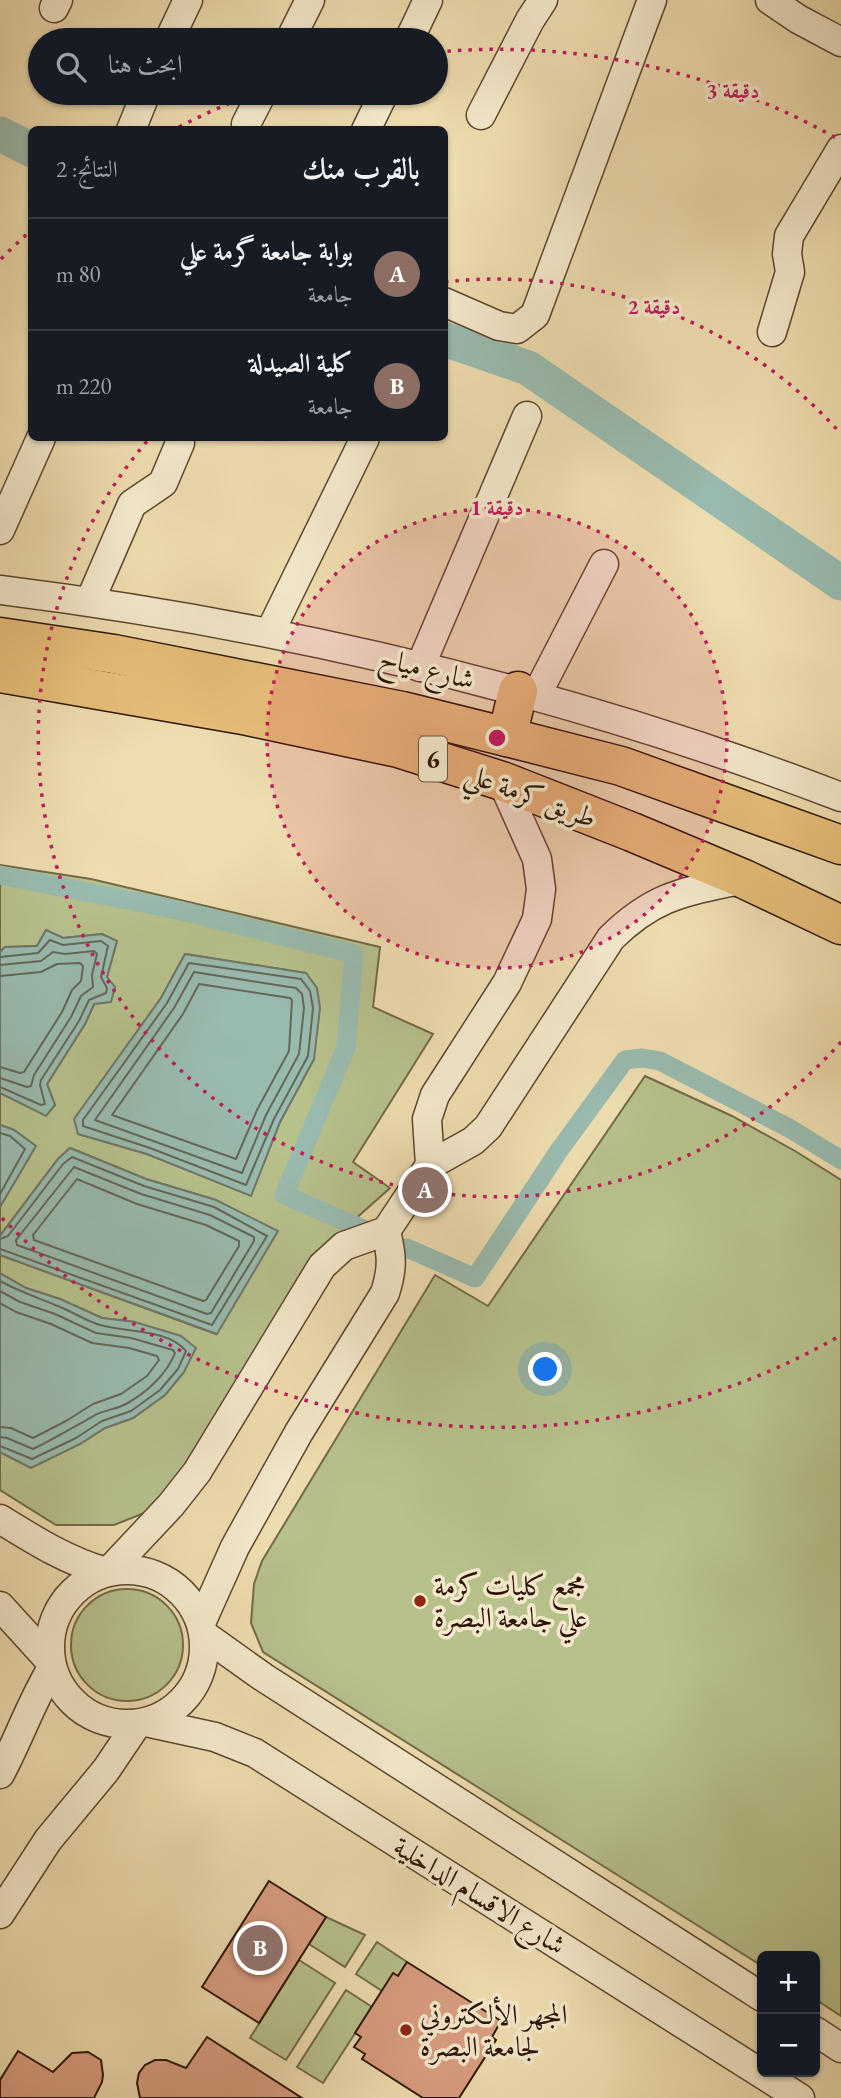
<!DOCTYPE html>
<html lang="ar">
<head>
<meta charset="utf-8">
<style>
  :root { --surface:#171b24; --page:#242831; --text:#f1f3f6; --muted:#9ea1a6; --line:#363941; --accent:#d93025 }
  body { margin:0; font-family:"EB Garamond",Amiri,serif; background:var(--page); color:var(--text); direction:rtl }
  .controls { position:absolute; right:21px; bottom:21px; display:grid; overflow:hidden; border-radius:10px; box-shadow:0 2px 5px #0004 }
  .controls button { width:63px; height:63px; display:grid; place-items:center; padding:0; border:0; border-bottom:2px solid var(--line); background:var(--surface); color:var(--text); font:35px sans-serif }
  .you { position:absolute; left:546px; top:1370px; width:24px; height:24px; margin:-18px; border:5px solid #fff; border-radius:50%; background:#1a73e8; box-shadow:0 0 0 10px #1a73e833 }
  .badge { display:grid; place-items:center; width:46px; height:46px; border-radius:50%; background:var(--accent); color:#fff; font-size:23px; font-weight:700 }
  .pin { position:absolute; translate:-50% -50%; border:4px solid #fff; box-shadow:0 2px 7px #0006 }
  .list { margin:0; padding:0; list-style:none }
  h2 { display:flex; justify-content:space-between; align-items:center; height:91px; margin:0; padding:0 28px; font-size:30px }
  h2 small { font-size:23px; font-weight:400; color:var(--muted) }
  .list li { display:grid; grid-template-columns:46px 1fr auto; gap:21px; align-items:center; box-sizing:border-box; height:112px; padding:0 28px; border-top:2px solid var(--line) }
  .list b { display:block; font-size:26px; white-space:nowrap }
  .list p { margin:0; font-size:23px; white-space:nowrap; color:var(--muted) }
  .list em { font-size:23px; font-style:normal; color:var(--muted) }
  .icon { flex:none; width:38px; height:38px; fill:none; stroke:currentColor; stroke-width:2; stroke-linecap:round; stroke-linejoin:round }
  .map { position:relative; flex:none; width:841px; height:2098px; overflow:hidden; direction:ltr }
  .search { position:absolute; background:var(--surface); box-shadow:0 2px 5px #0004; left:28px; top:28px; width:420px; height:77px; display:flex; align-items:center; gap:18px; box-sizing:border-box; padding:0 24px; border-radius:38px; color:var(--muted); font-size:26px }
  .panel { position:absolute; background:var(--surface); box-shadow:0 2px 5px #0004; left:28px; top:126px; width:420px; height:315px; border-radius:10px; direction:rtl }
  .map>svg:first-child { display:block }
  .green { fill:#b7c18c; stroke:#726a49; stroke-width:2; fill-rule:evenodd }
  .water { fill:#99bbaf; stroke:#6e786b; stroke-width:2 }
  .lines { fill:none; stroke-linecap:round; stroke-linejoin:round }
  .shore { stroke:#63685a; stroke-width:2 }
  .canal { stroke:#99bbaf; stroke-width:19 }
  .river { stroke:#99bbaf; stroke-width:35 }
  .building { fill:#d99e81; stroke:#2d1406; stroke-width:2 }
  .minor-casing { stroke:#5d4630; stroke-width:31 }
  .highway-casing { stroke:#2d1406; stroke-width:41 }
  .minor { stroke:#f4e9cc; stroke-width:28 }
  .highway { stroke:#e7be78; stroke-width:38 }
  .ring { fill:none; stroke:#c2185b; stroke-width:3.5; stroke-dasharray:3.5 7 }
  .poi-dot { fill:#8f2418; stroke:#f4e9cc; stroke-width:2.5 }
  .labels { text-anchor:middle; stroke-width:7; stroke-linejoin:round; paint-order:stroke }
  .shield { fill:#f4e9cc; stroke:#695441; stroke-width:2 }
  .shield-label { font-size:26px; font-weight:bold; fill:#2d1406 }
  .street-label { font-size:28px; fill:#2d1406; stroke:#f4e9cc }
  .poi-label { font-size:28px; fill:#2d1406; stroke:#f4e9cc; text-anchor:start }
  .centre { fill:#c2185b; stroke:#f4e9cc; stroke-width:3.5 }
  .ring-label { font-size:21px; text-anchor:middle; font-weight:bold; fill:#c2185b; stroke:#f4e9cc; stroke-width:7; stroke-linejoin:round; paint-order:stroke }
</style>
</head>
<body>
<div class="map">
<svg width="841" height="2098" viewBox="0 0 841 2098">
  <rect width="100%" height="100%" fill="#eeddb0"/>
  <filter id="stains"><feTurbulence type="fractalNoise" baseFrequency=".00286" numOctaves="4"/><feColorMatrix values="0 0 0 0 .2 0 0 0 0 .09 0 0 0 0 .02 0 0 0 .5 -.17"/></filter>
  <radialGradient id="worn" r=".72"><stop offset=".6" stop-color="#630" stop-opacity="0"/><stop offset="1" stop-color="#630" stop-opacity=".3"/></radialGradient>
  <g class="green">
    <path d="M0,865L91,879L380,947L373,1007L433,1034L353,1162L390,1188L343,1230L275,1323L191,1460L157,1508L114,1525H56L0,1490V1452L31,1468L80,1444L105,1428L133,1418L165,1395L184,1372L135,1322L102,1318L60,1299L26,1288L0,1273V1255L216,1334V1200L146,1179L70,1148L58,1159L0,1236V1207L35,1146L14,1130L0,1125V1093L46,1115L55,1105L47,1084L85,1024L107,977L117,941L102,934L63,938L46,930L37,946L5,947L0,952ZM185,954L306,973L314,1059L280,1122L251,1195L147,1154L78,1134L124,1051L161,998Z"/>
    <path d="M645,1076L732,1116L795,1151L841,1180V2016L815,1999V1956H762V1966L263,1652L251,1623L254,1584L262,1561L435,1275L488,1306Z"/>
    <circle cx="127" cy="1645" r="56"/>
    <path d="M326,1917L365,1935L345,1967L309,1944Z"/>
    <path d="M377,1942L407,1962L398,1976L382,1991L356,1974Z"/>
    <path d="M299,1960L335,1983L286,2060L250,2038Z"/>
    <path d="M346,1990L372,2007L323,2083L297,2067Z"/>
  </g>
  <g class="water">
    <path d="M46,930L63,938L102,934L117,941L107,977L115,987L111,1002L94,1004L85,1024L47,1084L55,1105L46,1116L0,1093V952L5,947L37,946Z"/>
    <path d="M185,954L306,973L317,988L320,1008L314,1059L280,1122L251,1196L147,1154L78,1134L74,1119L161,998Z"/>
    <path d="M0,1125L14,1130L36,1146L0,1207Z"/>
    <path d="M70,1148L146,1179L216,1200L278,1231L217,1334L0,1255V1236L58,1159Z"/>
    <path d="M0,1273L26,1288L60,1299L102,1318L135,1322L181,1336L196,1348L184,1372L165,1395L133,1418L105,1428L80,1444L31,1468L0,1452Z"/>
  </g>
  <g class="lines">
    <g class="shore">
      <path d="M0,957L38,953L50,940L63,945L101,941L108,946L101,977L107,988L106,993L89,1000L79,1021L41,1080L40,1085L45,1104L41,1105L0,1087"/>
      <path d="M189,963L301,979L310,991L313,1008L308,1056L274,1119L246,1185L150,1148L83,1126V1120L167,1003Z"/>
      <path d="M0,965L41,961L53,952L65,954L94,951L97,954L92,975L93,987L81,996L71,1017L34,1075L31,1086L27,1087L0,1078"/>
      <path d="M194,972L296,988L302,994L304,1008L299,1054L266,1115L242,1173L95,1120L174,1008Z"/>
      <path d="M0,976L41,972L57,964L80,963L83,966L81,981L72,990L62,1012L24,1072L20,1073L0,1067"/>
      <path d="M199,984L290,998L292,1000L289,1051L257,1110L236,1159L112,1115L183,1014Z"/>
      <path d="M0,1133L10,1136L25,1149L0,1194"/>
      <path d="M74,1167L141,1194L210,1215L254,1237V1241L211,1313L207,1314L17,1245L16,1240Z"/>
      <path d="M77,1179L137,1204L206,1225L239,1241V1246L206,1300L203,1301L34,1240L33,1235Z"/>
      <path d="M0,1239L8,1236L63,1164L72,1157L144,1186L214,1207L267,1236L212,1325L0,1249"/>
      <path d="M0,1281C20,1292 39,1298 60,1307C73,1312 86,1321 100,1325C124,1332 169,1329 186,1351L178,1369L160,1390L131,1411L102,1421L76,1438L32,1459L0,1446"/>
      <path d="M0,1291L20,1302L55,1314L96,1333L131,1338L173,1350L175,1353C167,1374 146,1393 126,1404C117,1409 105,1410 95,1415C74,1427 55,1438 33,1449L7,1438L0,1437"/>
      <path d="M0,1303L16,1312L51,1324L92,1343L129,1348L157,1356L159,1360L147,1376L121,1394L93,1404L66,1421L33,1438L11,1428L0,1427"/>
    </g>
    <g class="canal">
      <path d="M0,875L178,910L354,954L346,1048L284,1195L370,1232"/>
      <path d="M407,1248L475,1278L558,1152L625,1060L642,1058L660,1061L789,1128L841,1160"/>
    </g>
    <g class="river">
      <path d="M0,134L32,150"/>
      <path d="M444,339L528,368L841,583"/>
    </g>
  </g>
  <g class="building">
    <path d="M269,1881L326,1917L259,2023L202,1987Z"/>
    <path d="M407,1962L501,2021L492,2037L496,2040L459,2098H423L362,2059L365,2054L354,2047L361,2037L355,2033L393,1973L398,1976Z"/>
    <path d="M207,2037L302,2098H140L137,2083L139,2073L145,2065L155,2060H166L186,2068Z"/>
    <path d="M18,2051L53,2072L72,2053L88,2052L101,2060L103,2075L102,2082L94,2098H0V2080Z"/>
  </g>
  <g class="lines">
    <g class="minor-casing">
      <g id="minor">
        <path d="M770,0L798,19L841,42"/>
        <path d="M54,8L58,0"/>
        <path d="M169,40L188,0"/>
        <path d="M290,40L310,0"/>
        <path d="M409,40L428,0"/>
        <path d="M481,115L530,20L543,0"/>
        <path d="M246,124L262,93"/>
        <path d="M131,130L146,93"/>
        <path d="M366,130L384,93"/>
        <path d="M444,302L499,326L517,329L535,315L652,0"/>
        <path d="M772,332L790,272L787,254L789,236L841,149"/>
        <path d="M0,530L41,438"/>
        <path d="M0,590C288,626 570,693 841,797"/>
        <path d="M90,601L132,504L163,483L180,443"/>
        <path d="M270,632L365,438"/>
        <path d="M420,667L527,416"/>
        <path d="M536,696L604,564"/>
        <path d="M430,1165L427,1119L435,1095L507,983L537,919L541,889L537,859L502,781"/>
        <path d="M0,1519C34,1540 67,1561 106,1572"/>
        <circle cx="127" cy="1647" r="77"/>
        <path d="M109,1571L171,1505L197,1472L322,1266L344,1246L386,1231L430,1165L473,1141L488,1127L611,938C656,894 685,892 744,879"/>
        <path d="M0,1606L50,1661"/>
        <path d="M201,1623L235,1547L299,1432L385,1293C393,1268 392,1256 386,1231"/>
        <path d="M204,1635L263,1677L762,1997"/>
        <path d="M146,1722L215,1737L255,1753L800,2098"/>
        <path d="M0,1774C19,1739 31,1702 52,1668"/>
        <path d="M0,1914L48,1840L106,1770L137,1724"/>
        <path d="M815,2031L841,2048"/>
      </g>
    </g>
    <g class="highway-casing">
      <g id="highway">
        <path d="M0,637L114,654L402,711L507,737L621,766L841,845"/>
        <path d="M0,673L243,715L398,748L502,781L632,832L744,879L841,925"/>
        <path d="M507,737L518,691"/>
      </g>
    </g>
    <use href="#minor" class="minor"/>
    <use href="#highway" class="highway"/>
  </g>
  <circle cx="497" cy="738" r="230" fill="#c2185b" fill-opacity=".12"/>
  <g class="ring">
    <circle cx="497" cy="738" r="230"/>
    <path d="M841 1042A459 459 0 0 1 148 440M445 282A459 459 0 0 1 841 434"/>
    <path d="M836 1338A689 689 0 0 1 1 1217M1 259A689 689 0 0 1 27 234M179 127A689 689 0 0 1 250 95M437 52A689 689 0 0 1 836 138"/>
  </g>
  <g class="poi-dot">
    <circle cx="420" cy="1601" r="7"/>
    <circle cx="406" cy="2030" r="7"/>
  </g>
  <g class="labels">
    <rect class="shield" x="419" y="736.5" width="28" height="45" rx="5"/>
    <g class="shield-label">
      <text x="433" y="768">6</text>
    </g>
    <g class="street-label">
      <text transform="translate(427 668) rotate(14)" y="10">شارع مياح</text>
      <text transform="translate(531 795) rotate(20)" y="10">طريق كرمة علي</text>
      <text transform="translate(480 1895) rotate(32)" y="10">شارع الاقسام الداخلية</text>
    </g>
    <g class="poi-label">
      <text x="434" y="1595">مجمع كليات كرمة<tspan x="434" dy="32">علي جامعة البصرة</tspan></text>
      <text x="420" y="2024">المجهر الألكتروني<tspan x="420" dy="32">لجامعة البصرة</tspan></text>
    </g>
  </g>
  <circle cx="497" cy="738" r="10" class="centre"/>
  <g class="ring-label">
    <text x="733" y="98">3 دقيقة</text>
    <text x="654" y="314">2 دقيقة</text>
    <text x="497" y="515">1 دقيقة</text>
  </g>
  <rect width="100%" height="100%" filter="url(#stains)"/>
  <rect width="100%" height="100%" fill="url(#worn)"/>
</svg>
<div class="controls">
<button>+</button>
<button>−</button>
</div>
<div class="you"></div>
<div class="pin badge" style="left:425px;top:1190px;background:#8d6e63">A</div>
<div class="pin badge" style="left:260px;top:1948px;background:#8d6e63">B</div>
<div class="search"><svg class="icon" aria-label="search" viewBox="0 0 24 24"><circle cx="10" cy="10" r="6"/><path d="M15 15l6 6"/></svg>ابحث هنا</div>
<section class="panel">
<h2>بالقرب منك<small>النتائج: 2</small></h2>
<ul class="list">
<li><span class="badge" style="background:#8d6e63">A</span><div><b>بوابة جامعة گرمة علي</b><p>جامعة</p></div><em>80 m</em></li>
<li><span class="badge" style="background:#8d6e63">B</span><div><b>كلية الصيدلة</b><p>جامعة</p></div><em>220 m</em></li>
</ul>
</section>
</div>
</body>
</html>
